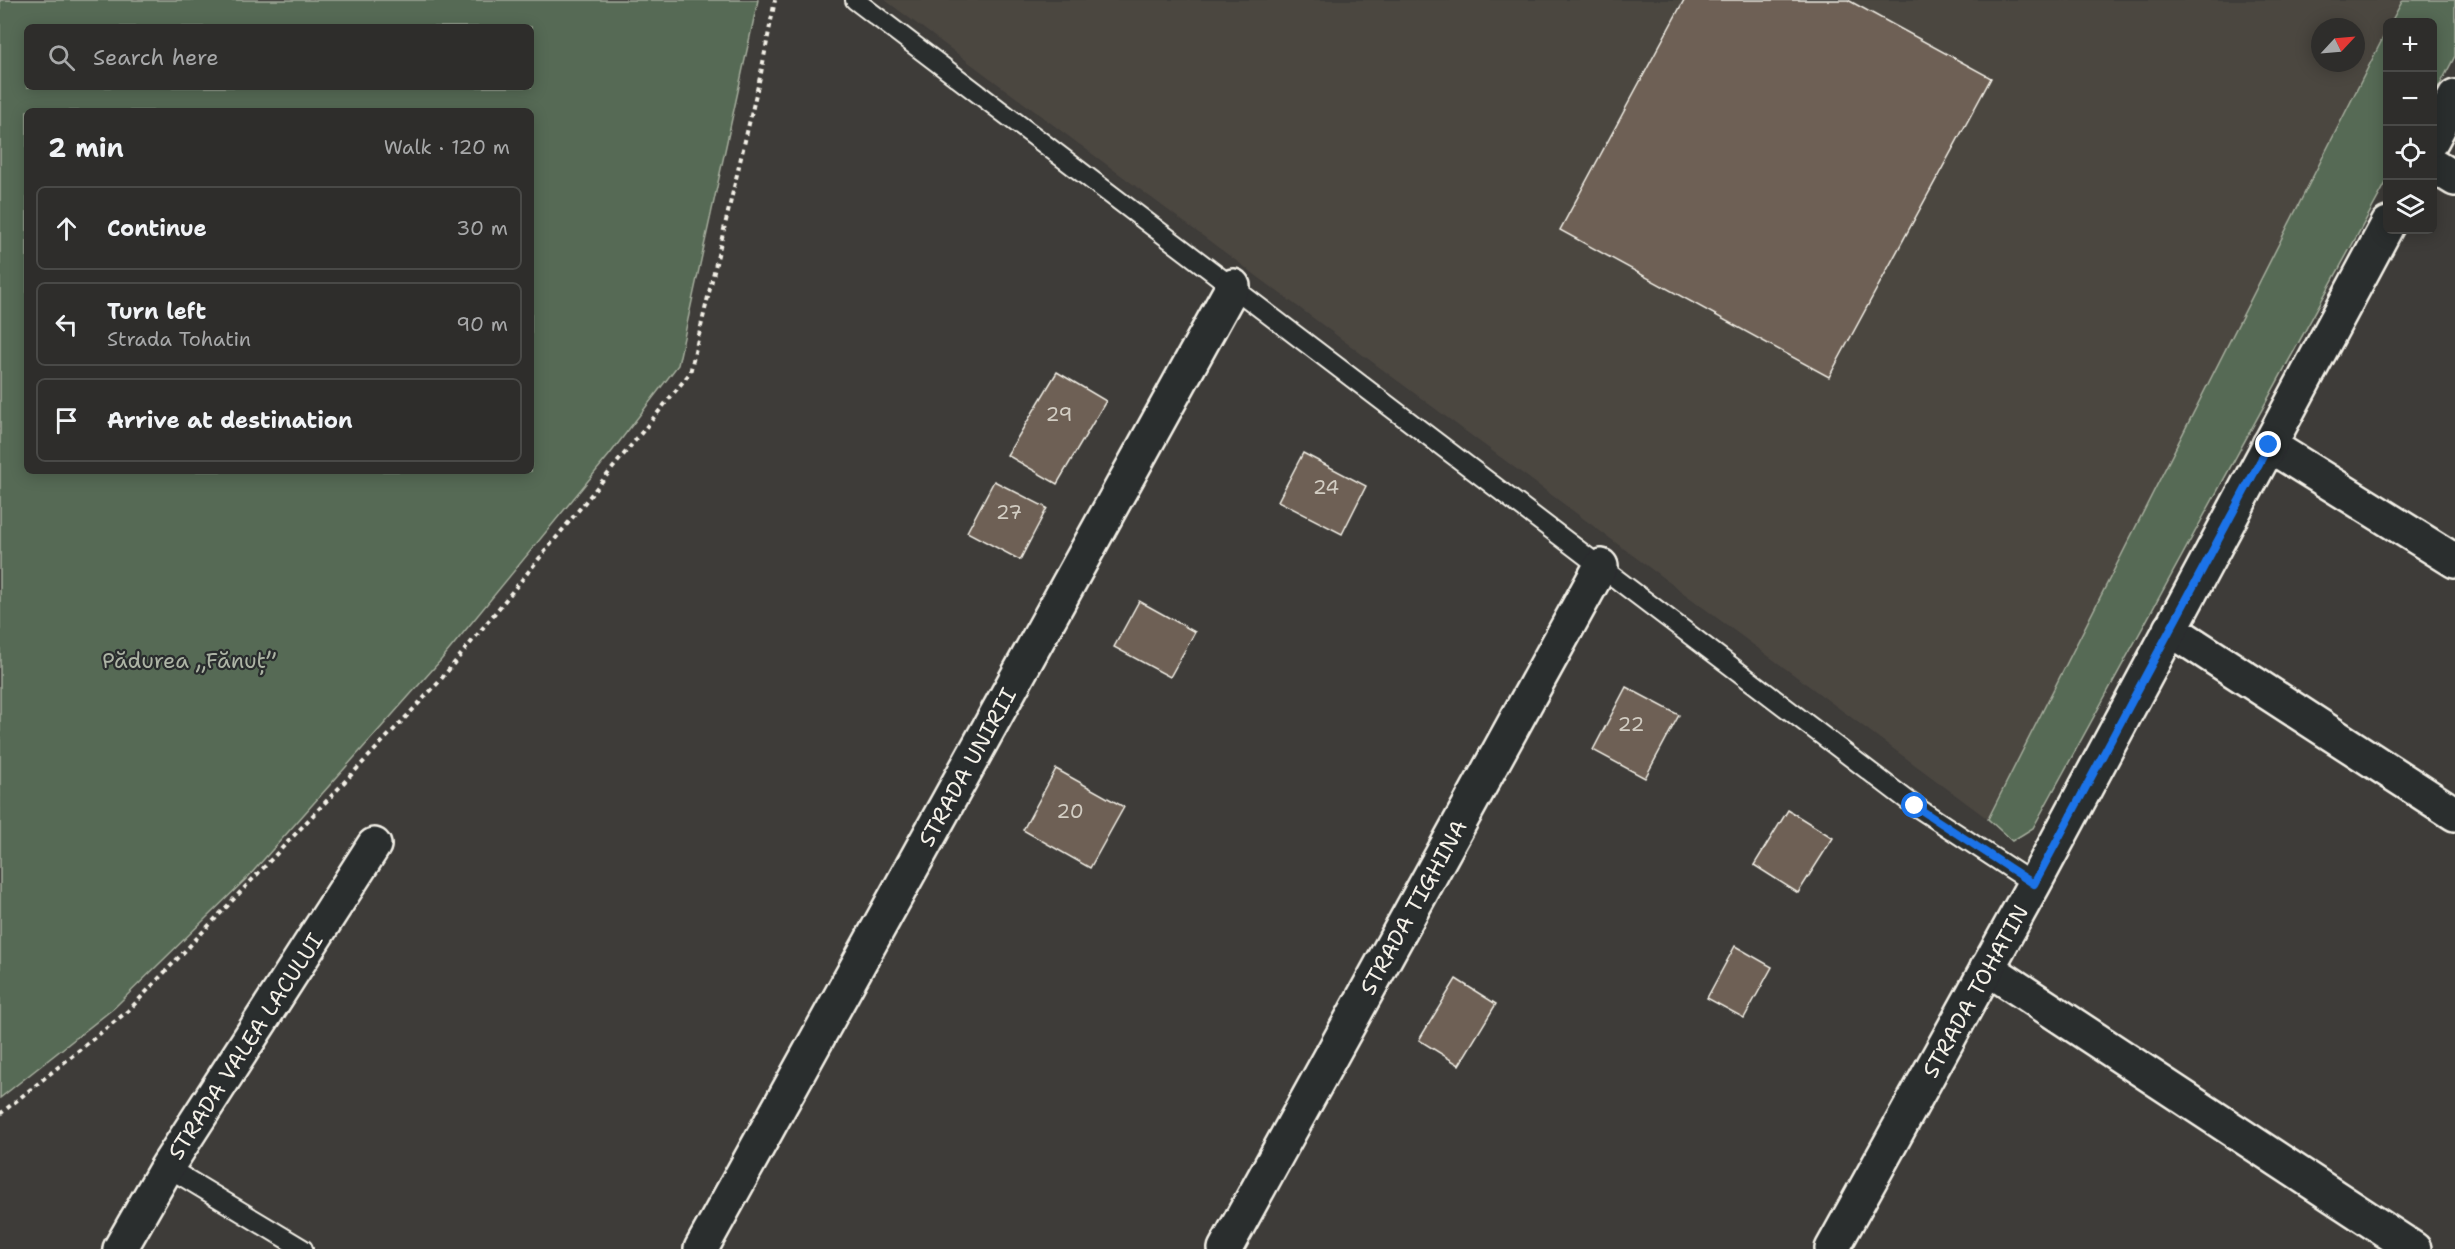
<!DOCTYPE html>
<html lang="en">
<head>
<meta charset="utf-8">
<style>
  :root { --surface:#2e2d2b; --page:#363533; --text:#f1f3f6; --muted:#a7a8a9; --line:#494947 }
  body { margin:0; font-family:"Shantell Sans",sans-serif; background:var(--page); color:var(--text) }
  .controls { position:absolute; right:18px; top:18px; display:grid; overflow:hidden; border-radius:9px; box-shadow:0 3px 15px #0003 }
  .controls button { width:54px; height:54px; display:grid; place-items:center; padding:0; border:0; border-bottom:2px solid var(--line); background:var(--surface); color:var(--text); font:30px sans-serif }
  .compass { position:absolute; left:2311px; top:18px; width:54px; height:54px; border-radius:50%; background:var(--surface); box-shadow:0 3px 15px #0003; rotate:64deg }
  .stop { position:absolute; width:18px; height:18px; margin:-14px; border:4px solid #1a73e8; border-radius:50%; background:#fff }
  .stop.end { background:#1a73e8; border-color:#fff; box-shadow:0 2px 6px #0008 }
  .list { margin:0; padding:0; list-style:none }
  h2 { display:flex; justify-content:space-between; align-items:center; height:78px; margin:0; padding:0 24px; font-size:26px }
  h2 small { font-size:20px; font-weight:400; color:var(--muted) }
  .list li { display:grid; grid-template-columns:39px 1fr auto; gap:18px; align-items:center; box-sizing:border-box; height:84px; margin:0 12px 12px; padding:0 12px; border:2px solid var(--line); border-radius:9px }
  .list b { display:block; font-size:22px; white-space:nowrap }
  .list p { margin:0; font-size:20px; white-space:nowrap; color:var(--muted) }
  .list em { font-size:20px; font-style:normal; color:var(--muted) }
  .icon { flex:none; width:33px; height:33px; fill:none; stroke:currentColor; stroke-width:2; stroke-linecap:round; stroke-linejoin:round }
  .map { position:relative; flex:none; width:2455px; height:1249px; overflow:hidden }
  .search { position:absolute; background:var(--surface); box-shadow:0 3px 15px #0003; left:24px; top:24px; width:510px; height:66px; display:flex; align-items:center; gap:15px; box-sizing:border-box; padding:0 21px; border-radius:9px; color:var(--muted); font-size:22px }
  .panel { position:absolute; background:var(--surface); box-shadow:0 3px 15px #0003; left:24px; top:108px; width:510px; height:366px; border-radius:9px }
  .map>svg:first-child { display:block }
  .built { fill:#4c4741; fill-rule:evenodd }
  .green { fill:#576a54; stroke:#a6ae9e; stroke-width:1.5; fill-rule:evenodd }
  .building { fill:#6e6054; stroke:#f4f1e8; stroke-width:1.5 }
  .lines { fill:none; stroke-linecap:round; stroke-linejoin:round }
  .lane-casing { stroke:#f4f1e8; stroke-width:22 }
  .street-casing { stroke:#f4f1e8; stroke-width:38 }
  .secondary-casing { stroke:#f4f1e8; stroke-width:38 }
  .path { stroke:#f4f1e8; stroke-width:4; stroke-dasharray:4.5 4.5; stroke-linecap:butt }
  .lane { stroke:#2a2d2e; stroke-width:18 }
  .street { stroke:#2a2d2e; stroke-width:33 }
  .secondary { stroke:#2a2d2e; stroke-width:33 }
  .route { stroke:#1a73e8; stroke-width:8 }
  .labels { text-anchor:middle; stroke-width:4.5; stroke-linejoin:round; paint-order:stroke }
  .number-label { font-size:20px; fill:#d2cdc3 }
  .park-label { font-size:22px; fill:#adb4a5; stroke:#2a2d2e }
  .street-label { font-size:22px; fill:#f4f1e8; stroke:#2a2d2e }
</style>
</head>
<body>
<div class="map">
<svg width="2455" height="1249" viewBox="0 0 2455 1249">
  <rect width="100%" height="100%" fill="#3e3c39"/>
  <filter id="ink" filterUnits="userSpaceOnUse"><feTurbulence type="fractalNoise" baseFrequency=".0167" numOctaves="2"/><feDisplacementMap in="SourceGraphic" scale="12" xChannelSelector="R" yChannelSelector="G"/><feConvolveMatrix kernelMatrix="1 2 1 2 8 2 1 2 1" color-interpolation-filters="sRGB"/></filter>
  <g filter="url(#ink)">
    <path class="built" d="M885,0H2403L2391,22H2388L2387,30L1988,819ZM2320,27H2356V63H2320Z"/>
    <g class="green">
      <path d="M0,0H758L678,365L610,454L441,660L249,876L114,1008L0,1098ZM27,27H531V87H27ZM27,111H531V471H27Z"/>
      <path d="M2403,0H2455V56L2433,98L2432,22H2391Z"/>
      <path d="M2387,30V181L2033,828L2012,841L1988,819Z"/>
    </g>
    <g class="building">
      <path d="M1684,0H1848L1991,78L1829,377L1560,230Z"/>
      <path d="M1057,372L1106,401L1057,484L1007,455Z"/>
      <path d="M1303,453L1366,486L1342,534L1278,501Z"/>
      <path d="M994,481L1047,508L1020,560L967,532Z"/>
      <path d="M1139,601L1195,632L1170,677L1114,647Z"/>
      <path d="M1626,687L1679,715L1645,778L1593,750Z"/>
      <path d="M1056,769L1124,807L1090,868L1023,830Z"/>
      <path d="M1788,810L1833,838L1798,893L1754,865Z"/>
      <path d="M1735,946L1772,967L1744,1018L1707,998Z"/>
      <path d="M1456,979L1496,1004L1459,1065L1419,1040Z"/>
    </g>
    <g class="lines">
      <g class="lane-casing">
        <g id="lane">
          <path d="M855,0L1915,806L2034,884"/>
          <path d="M167,1167L303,1249"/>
        </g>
      </g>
      <g class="street-casing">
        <g id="street">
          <path d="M2432,165L2455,179"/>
          <path d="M2269,445L2455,561"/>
          <path d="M2170,629L2455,814"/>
          <path d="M1987,968L2414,1249"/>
          <path d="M120,1249L167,1167L374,845"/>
          <path d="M701,1249L1233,286"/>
          <path d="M1225,1249L1601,566"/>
        </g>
      </g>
      <g class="secondary-casing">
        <g id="secondary">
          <path d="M2432,140L2455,97"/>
          <path d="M1832,1249L2034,884L2388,224"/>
        </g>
      </g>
      <path class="path" d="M0,1114L129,1010L438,683L690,373L761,73L775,0"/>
      <use href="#lane" class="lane"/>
      <use href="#street" class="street"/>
      <use href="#secondary" class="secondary"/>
    </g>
  </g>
  <g class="lines" filter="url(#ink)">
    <path class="route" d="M1915,806L2034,884L2269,445"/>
  </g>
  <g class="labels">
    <g class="number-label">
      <text x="1059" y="421">29</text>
      <text x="1326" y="494">24</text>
      <text x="1009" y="519">27</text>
      <text x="1631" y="731">22</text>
      <text x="1070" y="818">20</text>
    </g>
    <g class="park-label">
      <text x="189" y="668">Pădurea „Fănuț”</text>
    </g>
    <g class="street-label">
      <text transform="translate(967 767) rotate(-61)" y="8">STRADA UNIRII</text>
      <text transform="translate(1413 907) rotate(-61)" y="8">STRADA TIGHINA</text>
      <text transform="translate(1975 991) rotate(-61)" y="8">STRADA TOHATIN</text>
      <text transform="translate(245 1046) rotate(-57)" y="8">STRADA VALEA LACULUI</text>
    </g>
  </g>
</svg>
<div class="controls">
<button>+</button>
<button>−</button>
<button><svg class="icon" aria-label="locate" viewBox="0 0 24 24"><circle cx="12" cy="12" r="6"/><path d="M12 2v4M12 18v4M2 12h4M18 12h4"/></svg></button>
<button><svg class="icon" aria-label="layers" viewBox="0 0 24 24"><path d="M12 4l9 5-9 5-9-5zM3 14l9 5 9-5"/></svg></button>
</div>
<svg class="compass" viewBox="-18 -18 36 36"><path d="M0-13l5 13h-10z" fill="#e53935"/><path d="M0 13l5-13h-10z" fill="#a7a8a9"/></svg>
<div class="stop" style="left:1915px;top:806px"></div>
<div class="stop end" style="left:2269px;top:445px"></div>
<div class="search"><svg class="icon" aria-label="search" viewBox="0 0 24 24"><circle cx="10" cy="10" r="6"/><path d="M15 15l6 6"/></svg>Search here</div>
<section class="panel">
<h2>2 min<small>Walk · 120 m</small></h2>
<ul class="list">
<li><svg class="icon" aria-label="ahead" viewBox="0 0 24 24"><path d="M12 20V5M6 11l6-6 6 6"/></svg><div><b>Continue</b></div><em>30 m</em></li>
<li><svg class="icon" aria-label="left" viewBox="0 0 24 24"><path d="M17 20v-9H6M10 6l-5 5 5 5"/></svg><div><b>Turn left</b><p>Strada Tohatin</p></div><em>90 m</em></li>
<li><svg class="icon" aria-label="arrive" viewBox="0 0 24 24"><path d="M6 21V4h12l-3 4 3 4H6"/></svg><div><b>Arrive at destination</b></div></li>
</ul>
</section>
</div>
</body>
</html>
